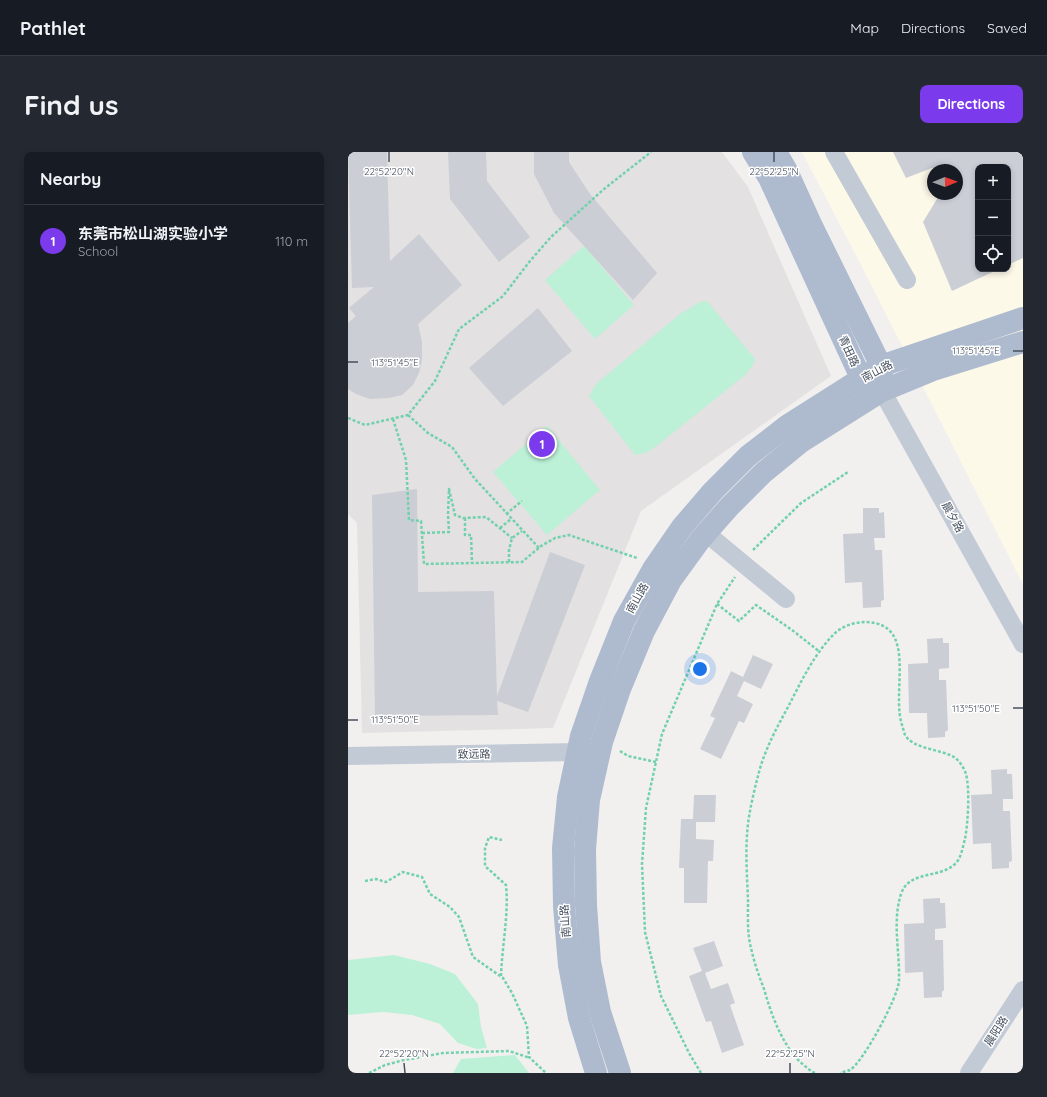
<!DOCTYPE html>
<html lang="en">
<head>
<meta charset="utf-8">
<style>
  :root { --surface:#171b24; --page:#242831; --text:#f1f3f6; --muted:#9ea1a6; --line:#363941; --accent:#7c3aed }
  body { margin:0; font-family:Quicksand,"Noto Sans SC",sans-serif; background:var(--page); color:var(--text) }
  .controls { position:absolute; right:12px; top:12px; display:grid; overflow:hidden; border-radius:8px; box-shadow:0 2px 6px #0003 }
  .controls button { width:36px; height:36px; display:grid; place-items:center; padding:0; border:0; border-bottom:1px solid var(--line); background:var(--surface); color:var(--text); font:20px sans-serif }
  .compass { position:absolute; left:579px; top:12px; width:36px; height:36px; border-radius:50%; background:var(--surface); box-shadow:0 2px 6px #0003; rotate:89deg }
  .you { position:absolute; left:352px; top:517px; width:14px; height:14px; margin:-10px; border:3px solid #fff; border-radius:50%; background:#1a73e8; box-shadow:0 0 0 6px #1a73e833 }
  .badge { display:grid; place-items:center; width:26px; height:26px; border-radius:50%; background:var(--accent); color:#fff; font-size:13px; font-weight:700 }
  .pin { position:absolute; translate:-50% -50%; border:2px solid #fff; box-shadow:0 1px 4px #0006 }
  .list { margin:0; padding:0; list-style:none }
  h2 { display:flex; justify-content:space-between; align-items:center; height:52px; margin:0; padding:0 16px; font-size:17px }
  h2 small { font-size:13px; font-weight:400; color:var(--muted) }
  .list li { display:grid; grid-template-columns:26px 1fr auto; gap:12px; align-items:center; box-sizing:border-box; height:72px; padding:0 16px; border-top:1px solid var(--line) }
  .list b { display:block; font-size:15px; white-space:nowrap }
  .list p { margin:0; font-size:13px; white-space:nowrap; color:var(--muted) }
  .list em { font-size:13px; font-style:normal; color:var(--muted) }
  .icon { flex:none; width:22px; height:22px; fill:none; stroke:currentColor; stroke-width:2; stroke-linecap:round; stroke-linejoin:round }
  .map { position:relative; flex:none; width:675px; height:921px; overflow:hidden; border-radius:8px }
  header { display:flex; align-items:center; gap:24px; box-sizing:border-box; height:56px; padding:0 20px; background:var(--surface); border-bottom:1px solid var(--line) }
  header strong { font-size:19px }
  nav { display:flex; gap:22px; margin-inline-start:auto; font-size:14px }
  .intro { display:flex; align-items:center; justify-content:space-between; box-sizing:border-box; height:96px; padding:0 24px }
  h1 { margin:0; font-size:28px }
  .button { padding:10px 18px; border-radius:8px; background:var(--accent); color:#fff; font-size:14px; font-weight:700 }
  main { display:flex; gap:24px; padding:0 24px }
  aside { flex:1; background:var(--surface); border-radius:8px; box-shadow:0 2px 6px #0003 }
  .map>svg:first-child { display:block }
  .commercial { fill:#fdf9e9; fill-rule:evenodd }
  .education { fill:#e3e1e1 }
  .green { fill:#bcf1d7 }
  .building { fill:#cbced5 }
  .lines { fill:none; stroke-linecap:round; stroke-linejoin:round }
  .path { stroke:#72d1ad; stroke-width:2.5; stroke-dasharray:3 2; stroke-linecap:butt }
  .minor { stroke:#c2cad5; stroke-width:18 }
  .major { stroke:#aebbcf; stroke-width:22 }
  .ticks { fill:none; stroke:#46505e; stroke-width:1.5 }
  .labels { text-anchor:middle; stroke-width:3; stroke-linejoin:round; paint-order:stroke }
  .street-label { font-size:11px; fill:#46505e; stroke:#fff }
  .ticks-label { font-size:10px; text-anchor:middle; fill:#46505e; stroke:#fff; stroke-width:3; stroke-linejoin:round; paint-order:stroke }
</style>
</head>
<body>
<header>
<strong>Pathlet</strong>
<nav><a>Map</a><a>Directions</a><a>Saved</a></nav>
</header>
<div class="intro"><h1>Find us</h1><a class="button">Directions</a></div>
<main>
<aside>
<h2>Nearby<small></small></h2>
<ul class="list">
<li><span class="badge">1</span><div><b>东莞市松山湖实验小学</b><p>School</p></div><em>110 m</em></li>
</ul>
</aside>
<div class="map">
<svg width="675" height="921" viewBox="0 0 675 921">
  <rect width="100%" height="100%" fill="#f2f0ef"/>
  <path class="commercial" d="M454,0H675V432L509,105ZM630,15H660V117H630ZM585,18H609V42H585Z"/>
  <path class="education" d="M0,0H374L400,35L483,224L293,359L205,576L14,581L9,371L0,362Z"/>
  <g class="green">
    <path d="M236,94L286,153L247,187L197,128Z"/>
    <path d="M359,149L407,207L405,213L397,223L306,296L297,301L287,303L241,244L248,232L332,162L352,150Z"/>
    <path d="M199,274L252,338L199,383L145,320Z"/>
    <path d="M46,803L82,812L107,822L130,852L133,875L139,896L129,897L110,891L92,872L64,863L35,860L0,863V808Z"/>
    <path d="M167,903L181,921H105L113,907Z"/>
  </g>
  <g class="building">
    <path d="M0,0H39L42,109L71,82L114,133L70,172L74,190V208L71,221L65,233L54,243L41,246L22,247L8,242L0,237V171L8,164L1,156L26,135L4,136Z"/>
    <path d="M100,0H138L139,29L182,85L151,110L102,47Z"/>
    <path d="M186,0H221V10L242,42L309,121L285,148L206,61L186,22Z"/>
    <path d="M545,0H675V106L660,113V15H630V117H651L604,139L575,70L592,42H609V18H589L584,16L558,26Z"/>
    <path d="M190,156L224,199L155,254L121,216Z"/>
    <path d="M69,337L70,440L146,439L149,544L202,400L237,413L180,560L149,549L150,563L27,564L24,343Z"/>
    <path d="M515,356H531V361L536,360L537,386H526L527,398H534L536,448L533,449V455L515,456L514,430L497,431L495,382L515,381Z"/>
    <path d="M595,486V491H601V516L591,517V528H598L600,578L597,580V585L580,586L579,561H561L560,512L580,511L579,487Z"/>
    <path d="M405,503L425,512L413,537L396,529L389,544L405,552L396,571L391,569L373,607L352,597L367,566L362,564L383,519L395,525Z"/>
    <path d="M659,617V622H664L665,647H655V659H662L664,709L661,710V716L644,717L643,691L625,692L623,643L644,642L643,618Z"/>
    <path d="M346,643H368L367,670H348V687L366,688L365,709H360L359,751H336V716H331L333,667H345Z"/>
    <path d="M592,746V751H597L598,776L587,777V788H595L596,838L594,840V845L576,846L575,820L557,821L556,772L576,771L575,747Z"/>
    <path d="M366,789L375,814L357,821L363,837L380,831L387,851L382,853L396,893L374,901L363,869L358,870L341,824L354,819L345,796Z"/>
  </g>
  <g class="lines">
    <g class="path">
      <path d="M60,263L80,281L104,295L127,327L191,396"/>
      <path d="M0,266L17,273L60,263L87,229L111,177L155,144L182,109L203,85L256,37L303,0"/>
      <path d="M45,267L58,308L61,368L73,369L76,412L174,410L193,394L207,386L221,383L289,406"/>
      <path d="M158,362L174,349"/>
      <path d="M117,366V383H123L124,411"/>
      <path d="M152,376L163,367"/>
      <path d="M74,381L101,380L100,363L101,337L107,363L115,366L138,365L164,386"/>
      <path d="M405,398L453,351L500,320"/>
      <path d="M161,410V398L164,386L174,379"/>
      <path d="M369,452L391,469L408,453L444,478L472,500"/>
      <path d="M272,599L280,604L308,610"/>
      <path d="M17,729L28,727L38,730L55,720L74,725L82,742L102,755L111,765L125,805L155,826L164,841L179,874L181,905L198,921"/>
      <path d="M153,824C154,794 161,762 158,733L137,714V696L141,685L154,688"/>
      <path d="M21,921L37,913L56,908L95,901L161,899L182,906"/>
      <path d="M353,921L341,901L313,844L297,780L294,712L298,656L314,582L369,452L387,425"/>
      <path d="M467,921L464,920C457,914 449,908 444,901C430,881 423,861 416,837C411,824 406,810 403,796C399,781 400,763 400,748C399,723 397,697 400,672C402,656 406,639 410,624C416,599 428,577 440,555C453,530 466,502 486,482C499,469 527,465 541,478C561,497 545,546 554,573C555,576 556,580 557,583C565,597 592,597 606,605C611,608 616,616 618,622C622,638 620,671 617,687C615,694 613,707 607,712C591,727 561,718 553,742C544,770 552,800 551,829C550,845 516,909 502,918C499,919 495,920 492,921"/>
    </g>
    <g class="minor">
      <path d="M486,0L559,128"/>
      <path d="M534,239L675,492"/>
      <path d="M358,381L438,447"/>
      <path d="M0,604L230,600L242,605"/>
      <path d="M621,921L675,838"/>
    </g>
    <g class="major">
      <path d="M405,0L421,26L513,226L525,233"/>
      <path d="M428,0L438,17L463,72L533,214L534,228"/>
      <path d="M248,921L231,866L221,813L216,754L215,696L220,645L233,584L252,529L276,469L305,417L334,375L365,339L400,304L440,273L533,214L675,166"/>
      <path d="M272,921L252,860L242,810L238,753L237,697L241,648L254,590L272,537L296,479L323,428L352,388L381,355L415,321L453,290L534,239L585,218L675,190"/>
    </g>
  </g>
  <path class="ticks" d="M41,0V10M426,0V10M665,199H675M0,210H10M665,556H675M0,568H10M56,911L57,921M442,911V921"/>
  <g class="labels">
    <g class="street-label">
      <text transform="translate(501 199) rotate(65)" y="4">青田路</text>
      <text transform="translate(529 219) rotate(-28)" y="4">南山路</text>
      <text transform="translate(605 365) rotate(61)" y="4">晨夕路</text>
      <text transform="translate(289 446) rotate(-61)" y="4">南山路</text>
      <text transform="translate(126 602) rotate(-1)" y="4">致远路</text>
      <text transform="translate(217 769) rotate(-94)" y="4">南山路</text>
      <text transform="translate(648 879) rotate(-57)" y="4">晨阳路</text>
    </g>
  </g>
  <g class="ticks-label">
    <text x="41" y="23">22°52'20"N</text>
    <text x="426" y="23">22°52'25"N</text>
    <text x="628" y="202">113°51'45"E</text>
    <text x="47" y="214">113°51'45"E</text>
    <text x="628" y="560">113°51'50"E</text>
    <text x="47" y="571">113°51'50"E</text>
    <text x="56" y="905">22°52'20"N</text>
    <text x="442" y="905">22°52'25"N</text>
  </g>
</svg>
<div class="controls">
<button>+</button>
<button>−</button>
<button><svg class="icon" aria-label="locate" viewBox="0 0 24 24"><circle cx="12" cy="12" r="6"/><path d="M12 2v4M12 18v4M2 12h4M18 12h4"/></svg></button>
</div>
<svg class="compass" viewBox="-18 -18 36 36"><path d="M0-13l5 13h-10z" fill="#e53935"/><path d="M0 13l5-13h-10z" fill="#9ea1a6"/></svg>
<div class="you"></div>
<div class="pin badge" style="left:194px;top:292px">1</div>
</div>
</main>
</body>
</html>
